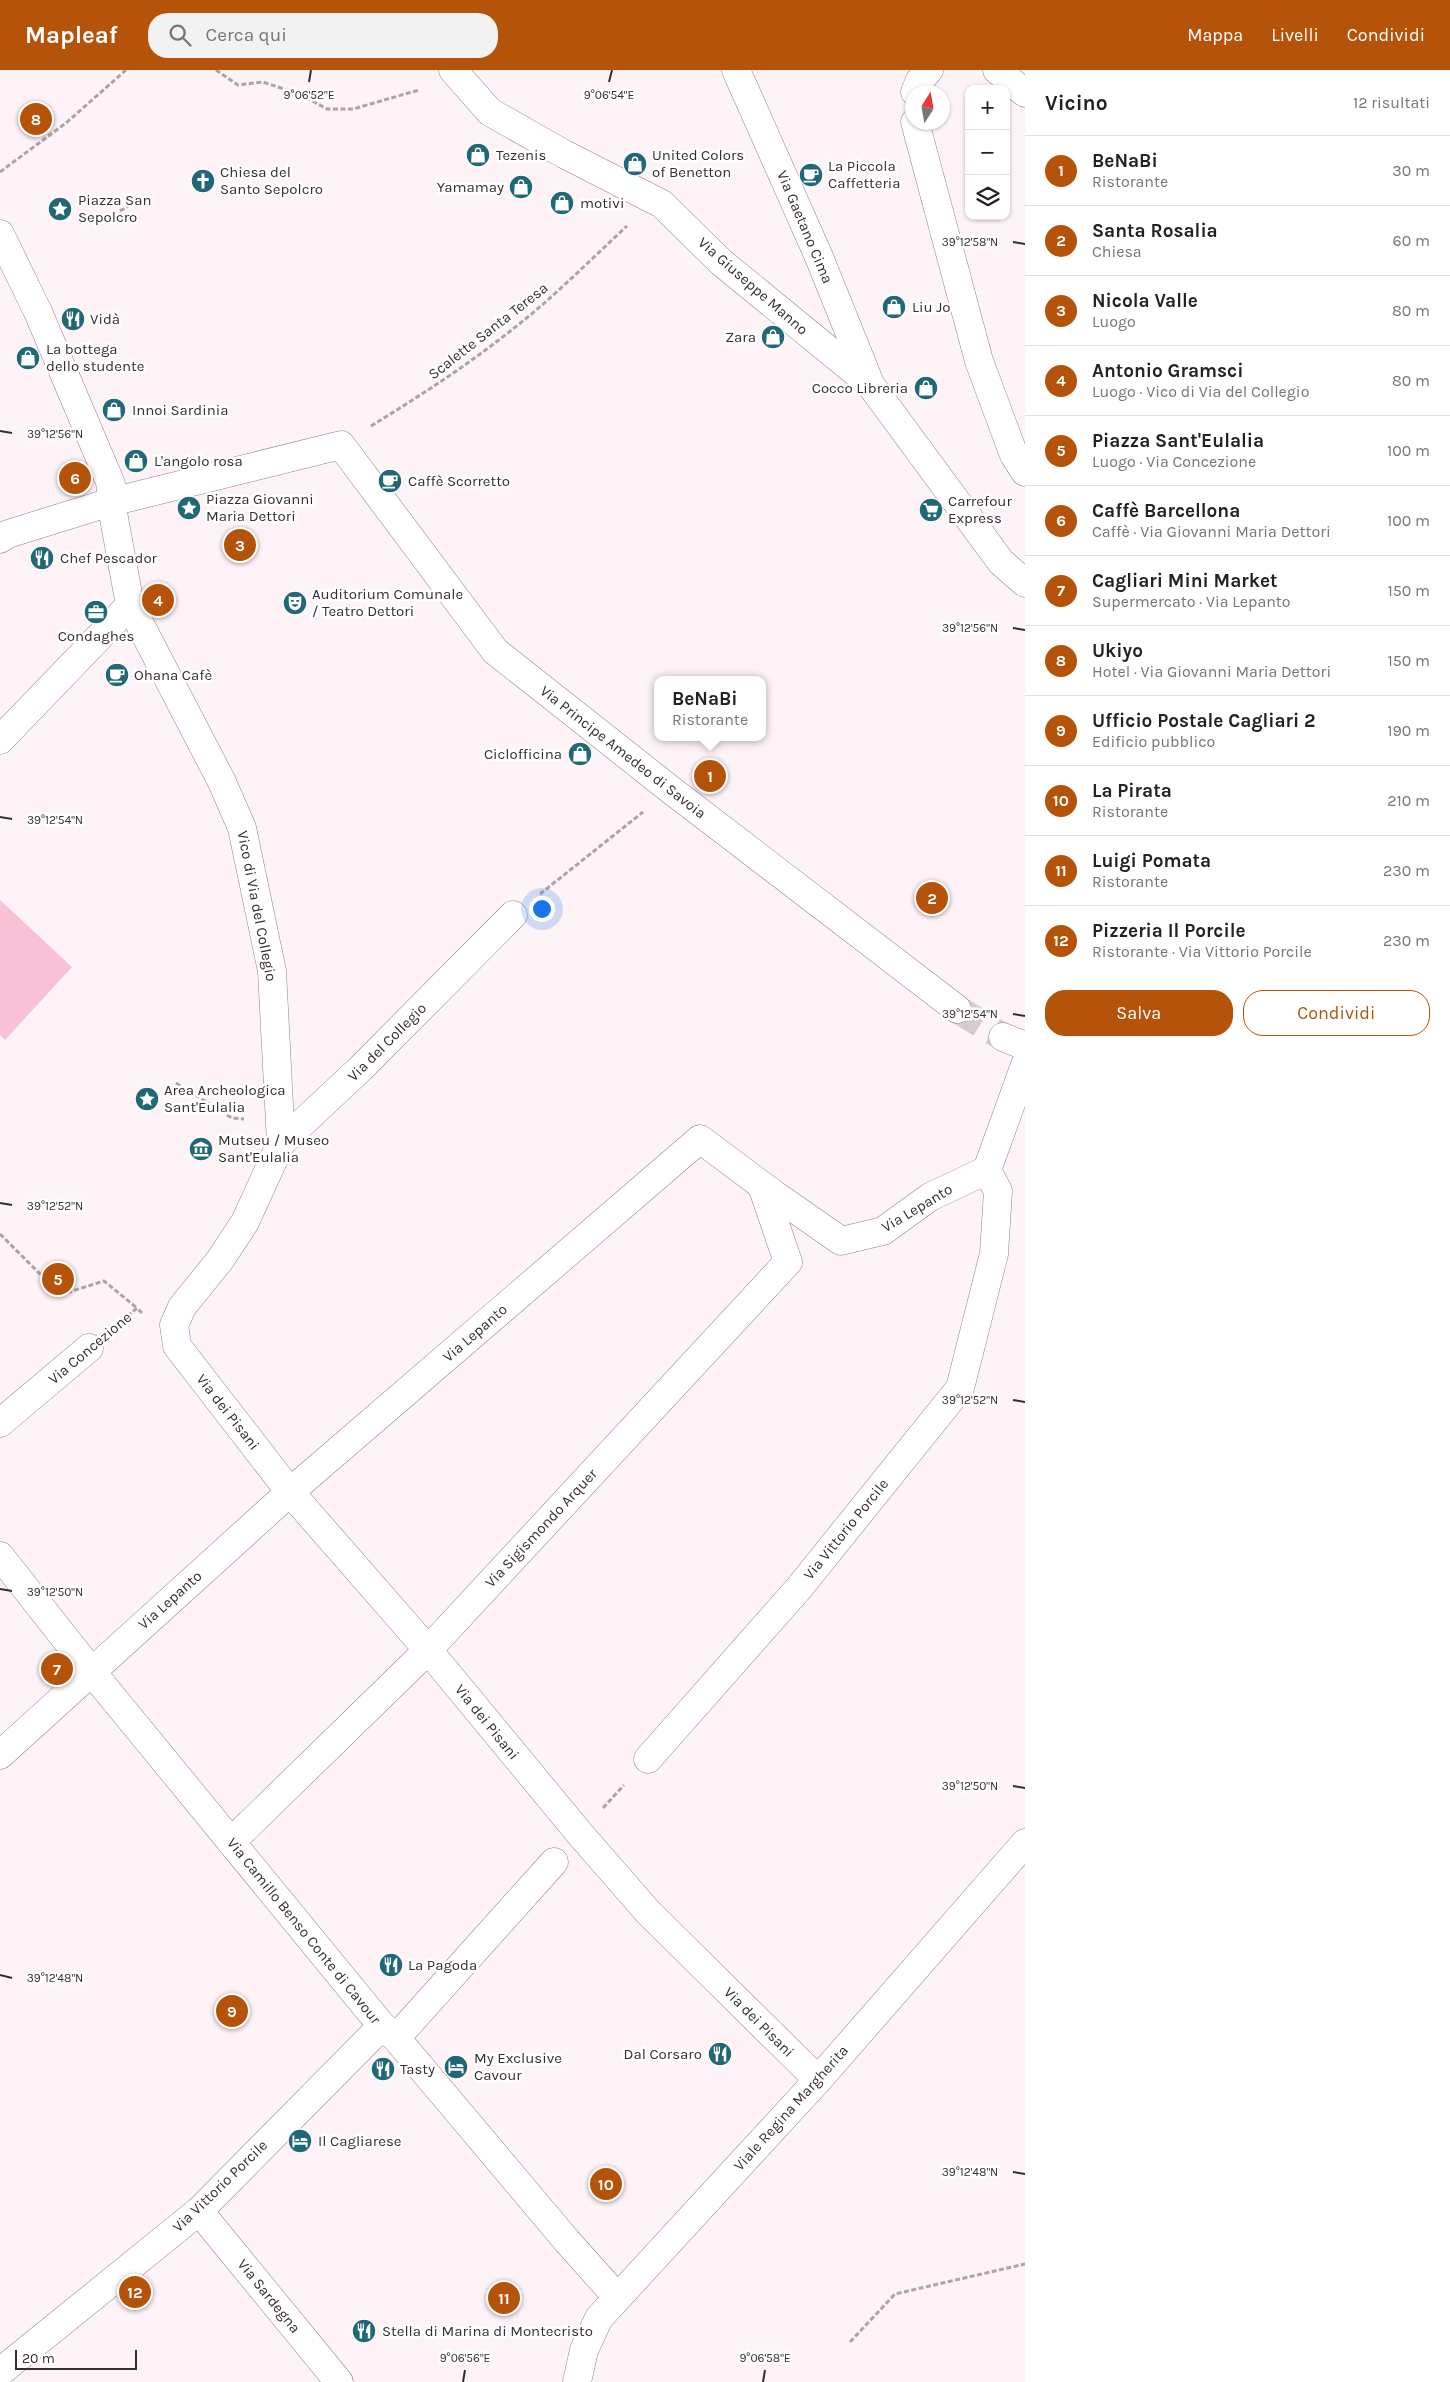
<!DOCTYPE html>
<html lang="it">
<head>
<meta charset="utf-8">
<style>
  :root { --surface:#fff; --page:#f2f2f2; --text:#222; --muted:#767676; --line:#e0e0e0; --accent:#b45309 }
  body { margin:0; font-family:Karla,sans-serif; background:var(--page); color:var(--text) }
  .controls { position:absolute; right:15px; top:15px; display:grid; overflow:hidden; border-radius:10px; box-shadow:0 1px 4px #0004 }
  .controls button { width:45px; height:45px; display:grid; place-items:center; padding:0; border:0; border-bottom:1px solid var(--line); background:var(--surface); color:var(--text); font:25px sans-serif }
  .compass { position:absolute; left:905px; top:15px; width:45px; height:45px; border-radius:50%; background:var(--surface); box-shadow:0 1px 4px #0004; rotate:11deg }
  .scale { position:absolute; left:15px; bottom:12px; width:122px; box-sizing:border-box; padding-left:5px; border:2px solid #372d30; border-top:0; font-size:14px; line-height:18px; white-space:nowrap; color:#372d30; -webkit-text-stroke:4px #fff; paint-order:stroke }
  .you { position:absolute; left:541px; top:838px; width:18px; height:18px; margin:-12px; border:4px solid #fff; border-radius:50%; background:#1a73e8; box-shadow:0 0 0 8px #1a73e833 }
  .badge { display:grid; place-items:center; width:32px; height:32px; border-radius:50%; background:var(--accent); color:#fff; font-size:16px; font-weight:700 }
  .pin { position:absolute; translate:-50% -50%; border:2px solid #fff; box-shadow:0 1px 5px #0006 }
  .popup { position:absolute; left:654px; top:606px; width:112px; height:65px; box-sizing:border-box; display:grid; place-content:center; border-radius:10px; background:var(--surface); filter:drop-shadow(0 1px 4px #0005); font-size:16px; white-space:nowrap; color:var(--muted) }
  .popup b { font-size:19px; color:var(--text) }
  .popup::after { content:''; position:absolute; left:50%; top:100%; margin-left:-10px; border:10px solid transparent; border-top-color:var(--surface) }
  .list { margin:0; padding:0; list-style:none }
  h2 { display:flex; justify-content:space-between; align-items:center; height:65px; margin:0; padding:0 20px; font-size:21px }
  h2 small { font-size:16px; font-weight:400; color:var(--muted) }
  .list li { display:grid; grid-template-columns:32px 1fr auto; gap:15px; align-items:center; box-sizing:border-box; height:70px; padding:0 20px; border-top:1px solid var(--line) }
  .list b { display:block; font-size:19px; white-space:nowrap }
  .list p { margin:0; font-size:16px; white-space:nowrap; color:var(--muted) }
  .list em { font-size:16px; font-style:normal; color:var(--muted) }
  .actions { display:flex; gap:10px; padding:15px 20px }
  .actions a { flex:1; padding:11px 0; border:1px solid var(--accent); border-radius:20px; text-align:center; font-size:18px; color:var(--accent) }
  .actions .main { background:var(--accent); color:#fff }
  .icon { flex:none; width:28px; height:28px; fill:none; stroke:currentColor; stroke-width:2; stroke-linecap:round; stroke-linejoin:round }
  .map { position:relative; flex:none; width:1025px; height:2312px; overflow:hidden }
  header { display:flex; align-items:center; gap:30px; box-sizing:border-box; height:70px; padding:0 25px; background:var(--accent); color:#fff }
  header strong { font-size:24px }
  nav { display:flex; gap:28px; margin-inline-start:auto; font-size:18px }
  .search { width:350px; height:45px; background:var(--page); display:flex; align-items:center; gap:12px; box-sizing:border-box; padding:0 18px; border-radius:20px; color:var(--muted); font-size:19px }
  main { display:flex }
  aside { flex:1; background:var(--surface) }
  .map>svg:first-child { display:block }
  .green { fill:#f9c1d5 }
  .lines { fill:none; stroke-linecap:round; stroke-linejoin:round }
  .minor-tunnel { stroke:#d6cbcf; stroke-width:28; stroke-dasharray:28 14; stroke-linecap:butt }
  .minor-casing { stroke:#978088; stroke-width:29 }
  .path { stroke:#aea3a7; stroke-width:3; stroke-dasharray:5 2.5; stroke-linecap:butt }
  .minor { stroke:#fff; stroke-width:28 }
  .ticks { fill:none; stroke:#372d30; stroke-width:2 }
  .labels { text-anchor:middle; stroke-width:5; stroke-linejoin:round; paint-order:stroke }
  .poi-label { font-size:15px; fill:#372d30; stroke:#fff; text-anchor:start }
  .street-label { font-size:15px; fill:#372d30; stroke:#fff }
  .ticks-label { font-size:12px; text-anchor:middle; fill:#372d30; stroke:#fff; stroke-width:5; stroke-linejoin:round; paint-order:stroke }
</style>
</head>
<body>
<header>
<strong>Mapleaf</strong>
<div class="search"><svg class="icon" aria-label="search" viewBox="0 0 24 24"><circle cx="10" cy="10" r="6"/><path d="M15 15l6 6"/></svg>Cerca qui</div>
<nav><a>Mappa</a><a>Livelli</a><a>Condividi</a></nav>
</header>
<main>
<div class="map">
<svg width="1025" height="2312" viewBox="0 0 1025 2312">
  <rect width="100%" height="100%" fill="#fef3f7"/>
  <path class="green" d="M0,830L72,897L5,970L0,965Z"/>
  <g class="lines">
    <path class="minor-tunnel" d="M957,939L1003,967"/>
    <g class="minor-casing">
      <g id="minor">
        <path d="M453,0L490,42L564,84L662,134L721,192L870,314L1001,492L1025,513"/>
        <path d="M736,0L819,187L869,311"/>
        <path d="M997,0L1025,23"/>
        <path d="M915,22L920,10L929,0"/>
        <path d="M915,52L979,291L1014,385L1025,402"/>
        <path d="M0,164L38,242L111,414V432L130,535L222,712L242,758L272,901L281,1073"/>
        <path d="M0,469L8,464L111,432L341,375L495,581L671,720L957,939"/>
        <path d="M0,670L130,535"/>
        <path d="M513,845L361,998L281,1073L245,1152L220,1190L182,1237L174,1255L177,1276L290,1422L428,1580L580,1764L648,1842L818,2010"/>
        <path d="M1003,967L1025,976"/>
        <path d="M987,1100L1025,995"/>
        <path d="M0,1353L89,1278"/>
        <path d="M0,1486L91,1601L382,1956L396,1968L567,2171L617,2227"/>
        <path d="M0,1685L290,1422L700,1069L775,1125L841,1171L883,1161L930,1127L987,1100"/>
        <path d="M648,1689L799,1518L960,1318L994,1184L998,1121L987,1100"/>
        <path d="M231,1772L428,1580L788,1192L762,1116"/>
        <path d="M396,1968L554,1792"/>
        <path d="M199,2141L339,2312"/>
        <path d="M0,2302L199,2141L382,1956"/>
        <path d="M577,2312L584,2280L599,2248L818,2010L1025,1773"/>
      </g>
    </g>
    <g class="path">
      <path d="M216,0L238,15L263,12L302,25L327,39H353L419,20"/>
      <path d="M0,102L66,53L126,0"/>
      <path d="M120,141L134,133"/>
      <path d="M371,356C418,327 465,297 509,262C551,230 588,192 627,156"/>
      <path d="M540,824L643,742"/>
      <path d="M176,1013L232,1048L244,1049"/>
      <path d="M0,1164L55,1219L69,1222L104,1211L137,1238"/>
      <path d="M116,1256L137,1238L142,1243"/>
      <path d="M603,1738L624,1715"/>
      <path d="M850,2272L895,2224L1025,2194"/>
    </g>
    <use href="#minor" class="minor"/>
  </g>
  <path class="ticks" d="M309,12L311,0M609,12L612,0M1013,172L1025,174M0,361L12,363M1013,558L1025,560M0,747L12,749M1013,944L1025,946M0,1133L12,1135M1013,1330L1025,1332M0,1519L12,1521M1013,1716L1025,1718M0,1905L12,1908M1013,2102L1025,2104M463,2312L465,2300M763,2312L765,2300"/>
  <defs>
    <g id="shop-disc" transform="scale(1.25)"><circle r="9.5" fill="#216877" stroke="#fff"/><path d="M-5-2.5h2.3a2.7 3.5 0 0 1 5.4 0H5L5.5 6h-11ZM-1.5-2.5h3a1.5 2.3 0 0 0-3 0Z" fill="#fff"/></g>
    <g id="cafe-disc" transform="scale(1.25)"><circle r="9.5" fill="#216877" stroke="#fff"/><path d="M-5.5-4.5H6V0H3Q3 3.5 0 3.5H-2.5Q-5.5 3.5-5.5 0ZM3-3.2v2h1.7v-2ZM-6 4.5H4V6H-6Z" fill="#fff"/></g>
    <g id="church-disc" transform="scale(1.25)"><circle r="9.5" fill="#216877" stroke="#fff"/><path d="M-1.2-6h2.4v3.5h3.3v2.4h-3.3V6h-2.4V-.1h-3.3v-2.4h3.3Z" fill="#fff"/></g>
    <g id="sight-disc" transform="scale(1.25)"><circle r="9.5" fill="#216877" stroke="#fff"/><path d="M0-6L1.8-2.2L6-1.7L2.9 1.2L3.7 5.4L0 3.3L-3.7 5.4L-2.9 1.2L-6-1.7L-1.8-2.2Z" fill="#fff"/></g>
    <g id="restaurant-disc" transform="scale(1.25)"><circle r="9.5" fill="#216877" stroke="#fff"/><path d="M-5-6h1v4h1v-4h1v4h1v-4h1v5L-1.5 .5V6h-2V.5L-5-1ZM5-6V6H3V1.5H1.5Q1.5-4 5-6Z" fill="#fff"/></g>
    <g id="supermarket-disc" transform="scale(1.25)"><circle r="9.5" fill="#216877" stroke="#fff"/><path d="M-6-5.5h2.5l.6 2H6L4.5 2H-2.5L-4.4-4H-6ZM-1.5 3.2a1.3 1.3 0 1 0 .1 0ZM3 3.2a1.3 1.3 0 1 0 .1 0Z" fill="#fff"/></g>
    <g id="theatre-disc" transform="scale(1.25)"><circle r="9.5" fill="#216877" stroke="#fff"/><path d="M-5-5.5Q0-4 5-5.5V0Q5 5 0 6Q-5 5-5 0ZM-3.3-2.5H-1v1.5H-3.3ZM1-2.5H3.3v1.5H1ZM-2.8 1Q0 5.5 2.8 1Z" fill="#fff"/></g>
    <g id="office-disc" transform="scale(1.25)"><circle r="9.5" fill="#216877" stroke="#fff"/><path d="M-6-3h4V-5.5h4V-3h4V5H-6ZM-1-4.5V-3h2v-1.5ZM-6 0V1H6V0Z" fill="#fff"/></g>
    <g id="museum-disc" transform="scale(1.25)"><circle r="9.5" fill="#216877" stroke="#fff"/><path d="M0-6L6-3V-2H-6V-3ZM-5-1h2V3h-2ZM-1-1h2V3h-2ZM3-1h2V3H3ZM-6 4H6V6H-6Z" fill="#fff"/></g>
    <g id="hotel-disc" transform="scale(1.25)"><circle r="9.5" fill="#216877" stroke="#fff"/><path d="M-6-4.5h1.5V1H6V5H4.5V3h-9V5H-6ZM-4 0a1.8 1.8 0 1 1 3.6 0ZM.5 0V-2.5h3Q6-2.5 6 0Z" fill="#fff"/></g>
  </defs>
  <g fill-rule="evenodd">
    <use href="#shop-disc" x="478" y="85"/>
    <use href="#shop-disc" x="635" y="94"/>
    <use href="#cafe-disc" x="811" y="105"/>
    <use href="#church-disc" x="203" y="111"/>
    <use href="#shop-disc" x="521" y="117"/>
    <use href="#shop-disc" x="562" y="133"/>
    <use href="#sight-disc" x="60" y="139"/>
    <use href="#shop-disc" x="894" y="237"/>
    <use href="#restaurant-disc" x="73" y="249"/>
    <use href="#shop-disc" x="773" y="267"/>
    <use href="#shop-disc" x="28" y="288"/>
    <use href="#shop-disc" x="926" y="318"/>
    <use href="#shop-disc" x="114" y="340"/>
    <use href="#shop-disc" x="136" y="391"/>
    <use href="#cafe-disc" x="390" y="411"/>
    <use href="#sight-disc" x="189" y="438"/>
    <use href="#supermarket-disc" x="931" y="440"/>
    <use href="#restaurant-disc" x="42" y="488"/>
    <use href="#theatre-disc" x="295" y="533"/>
    <use href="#office-disc" x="96" y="542"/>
    <use href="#cafe-disc" x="117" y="605"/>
    <use href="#shop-disc" x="580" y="684"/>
    <use href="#sight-disc" x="147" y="1029"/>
    <use href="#museum-disc" x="201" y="1079"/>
    <use href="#restaurant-disc" x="391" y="1895"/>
    <use href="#restaurant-disc" x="720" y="1984"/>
    <use href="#hotel-disc" x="456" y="1997"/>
    <use href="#restaurant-disc" x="383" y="1999"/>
    <use href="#hotel-disc" x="300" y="2071"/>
    <use href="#restaurant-disc" x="364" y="2261"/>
  </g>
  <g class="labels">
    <g class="poi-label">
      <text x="496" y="90">Tezenis</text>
      <text x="652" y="90">United Colors<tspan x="652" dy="17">of Benetton</tspan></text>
      <text x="828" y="101">La Piccola<tspan x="828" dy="17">Caffetteria</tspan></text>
      <text x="220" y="107">Chiesa del<tspan x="220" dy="17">Santo Sepolcro</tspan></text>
      <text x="504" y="122" text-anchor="end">Yamamay</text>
      <text x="78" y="135">Piazza San<tspan x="78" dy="17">Sepolcro</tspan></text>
      <text x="580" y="138">motivi</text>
      <text x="912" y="242">Liu Jo</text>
      <text x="90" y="254">Vidà</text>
      <text x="756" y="272" text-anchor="end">Zara</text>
      <text x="46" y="284">La bottega<tspan x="46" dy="17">dello studente</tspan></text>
      <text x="908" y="323" text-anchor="end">Cocco Libreria</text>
      <text x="132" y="345">Innoi Sardinia</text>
      <text x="154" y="396">L'angolo rosa</text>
      <text x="408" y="416">Caffè Scorretto</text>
      <text x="206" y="434">Piazza Giovanni<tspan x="206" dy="17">Maria Dettori</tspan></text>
      <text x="948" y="436">Carrefour<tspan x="948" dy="17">Express</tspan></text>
      <text x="60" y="493">Chef Pescador</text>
      <text x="312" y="529">Auditorium Comunale<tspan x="312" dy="17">/ Teatro Dettori</tspan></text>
      <text x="96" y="571" text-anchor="middle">Condaghes</text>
      <text x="134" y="610">Ohana Cafè</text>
      <text x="562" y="689" text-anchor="end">Ciclofficina</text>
      <text x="164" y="1025">Area Archeologica<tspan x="164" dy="17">Sant'Eulalia</tspan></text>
      <text x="218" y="1075">Mutseu / Museo<tspan x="218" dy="17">Sant'Eulalia</tspan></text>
      <text x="408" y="1900">La Pagoda</text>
      <text x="702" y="1989" text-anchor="end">Dal Corsaro</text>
      <text x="474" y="1993">My Exclusive<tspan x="474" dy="17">Cavour</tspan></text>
      <text x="400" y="2004">Tasty</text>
      <text x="318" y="2076">Il Cagliarese</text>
      <text x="382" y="2266">Stella di Marina di Montecristo</text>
    </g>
    <g class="street-label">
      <text transform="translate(805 157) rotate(67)" y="5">Via Gaetano Cima</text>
      <text transform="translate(753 216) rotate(41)" y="5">Via Giuseppe Manno</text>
      <text transform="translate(488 261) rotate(-38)" y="5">Scalette Santa Teresa</text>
      <text transform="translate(623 682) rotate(38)" y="5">Via Principe Amedeo di Savoia</text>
      <text transform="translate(257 836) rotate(79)" y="5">Vico di Via del Collegio</text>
      <text transform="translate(387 972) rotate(-45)" y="5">Via del Collegio</text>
      <text transform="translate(917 1138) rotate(-31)" y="5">Via Lepanto</text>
      <text transform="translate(475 1263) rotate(-41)" y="5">Via Lepanto</text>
      <text transform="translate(90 1278) rotate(-40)" y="5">Via Concezione</text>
      <text transform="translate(228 1342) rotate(52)" y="5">Via dei Pisani</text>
      <text transform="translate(541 1458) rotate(-47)" y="5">Via Sigismondo Arquer</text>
      <text transform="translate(846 1459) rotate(-51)" y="5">Via Vittorio Porcile</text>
      <text transform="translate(170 1530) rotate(-42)" y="5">Via Lepanto</text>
      <text transform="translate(487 1652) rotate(51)" y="5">Via dei Pisani</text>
      <text transform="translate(304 1861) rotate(51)" y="5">Via Camillo Benso Conte di Cavour</text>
      <text transform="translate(759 1952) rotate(45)" y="5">Via dei Pisani</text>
      <text transform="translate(791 2038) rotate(-48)" y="5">Viale Regina Margherita</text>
      <text transform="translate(220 2116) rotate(-44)" y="5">Via Vittorio Porcile</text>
      <text transform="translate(269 2226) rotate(51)" y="5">Via Sardegna</text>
    </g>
  </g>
  <g class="ticks-label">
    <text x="309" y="29">9°06'52"E</text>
    <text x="609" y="29">9°06'54"E</text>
    <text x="970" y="176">39°12'58"N</text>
    <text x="55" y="368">39°12'56"N</text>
    <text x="970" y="562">39°12'56"N</text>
    <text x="55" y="754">39°12'54"N</text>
    <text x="970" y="948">39°12'54"N</text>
    <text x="55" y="1140">39°12'52"N</text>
    <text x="970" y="1334">39°12'52"N</text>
    <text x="55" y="1526">39°12'50"N</text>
    <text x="970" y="1720">39°12'50"N</text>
    <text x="55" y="1912">39°12'48"N</text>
    <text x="970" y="2106">39°12'48"N</text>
    <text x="465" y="2292">9°06'56"E</text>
    <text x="765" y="2292">9°06'58"E</text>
  </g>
</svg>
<div class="controls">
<button>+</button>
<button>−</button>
<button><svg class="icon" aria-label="layers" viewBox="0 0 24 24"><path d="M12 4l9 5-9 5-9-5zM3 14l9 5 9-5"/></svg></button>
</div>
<svg class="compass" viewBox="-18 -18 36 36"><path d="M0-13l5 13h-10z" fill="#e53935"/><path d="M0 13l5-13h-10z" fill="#767676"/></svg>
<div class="scale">20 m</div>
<div class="you"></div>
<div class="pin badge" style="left:710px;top:706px">1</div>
<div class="popup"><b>BeNaBi</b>Ristorante</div>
<div class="pin badge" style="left:932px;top:828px">2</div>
<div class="pin badge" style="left:240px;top:475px">3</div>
<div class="pin badge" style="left:158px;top:530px">4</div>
<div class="pin badge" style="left:58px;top:1209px">5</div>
<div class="pin badge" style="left:75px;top:408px">6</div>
<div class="pin badge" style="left:57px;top:1599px">7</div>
<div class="pin badge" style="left:36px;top:49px">8</div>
<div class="pin badge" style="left:232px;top:1941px">9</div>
<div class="pin badge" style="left:606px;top:2114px">10</div>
<div class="pin badge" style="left:504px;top:2228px">11</div>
<div class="pin badge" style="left:135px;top:2222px">12</div>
</div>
<aside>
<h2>Vicino<small>12 risultati</small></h2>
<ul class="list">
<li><span class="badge">1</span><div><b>BeNaBi</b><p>Ristorante</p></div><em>30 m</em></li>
<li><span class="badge">2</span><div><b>Santa Rosalia</b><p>Chiesa</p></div><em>60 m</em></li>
<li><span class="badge">3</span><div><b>Nicola Valle</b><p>Luogo</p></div><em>80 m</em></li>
<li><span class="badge">4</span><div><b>Antonio Gramsci</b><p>Luogo · Vico di Via del Collegio</p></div><em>80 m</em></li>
<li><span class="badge">5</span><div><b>Piazza Sant'Eulalia</b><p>Luogo · Via Concezione</p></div><em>100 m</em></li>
<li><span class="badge">6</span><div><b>Caffè Barcellona</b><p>Caffè · Via Giovanni Maria Dettori</p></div><em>100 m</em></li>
<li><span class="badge">7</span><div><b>Cagliari Mini Market</b><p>Supermercato · Via Lepanto</p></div><em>150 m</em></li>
<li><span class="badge">8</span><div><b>Ukiyo</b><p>Hotel · Via Giovanni Maria Dettori</p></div><em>150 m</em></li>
<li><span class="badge">9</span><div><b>Ufficio Postale Cagliari 2</b><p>Edificio pubblico</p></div><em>190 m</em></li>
<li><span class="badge">10</span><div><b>La Pirata</b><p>Ristorante</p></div><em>210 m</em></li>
<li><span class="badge">11</span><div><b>Luigi Pomata</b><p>Ristorante</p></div><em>230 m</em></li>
<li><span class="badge">12</span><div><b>Pizzeria Il Porcile</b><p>Ristorante · Via Vittorio Porcile</p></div><em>230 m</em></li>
</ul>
<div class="actions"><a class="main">Salva</a><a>Condividi</a></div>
</aside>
</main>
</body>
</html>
